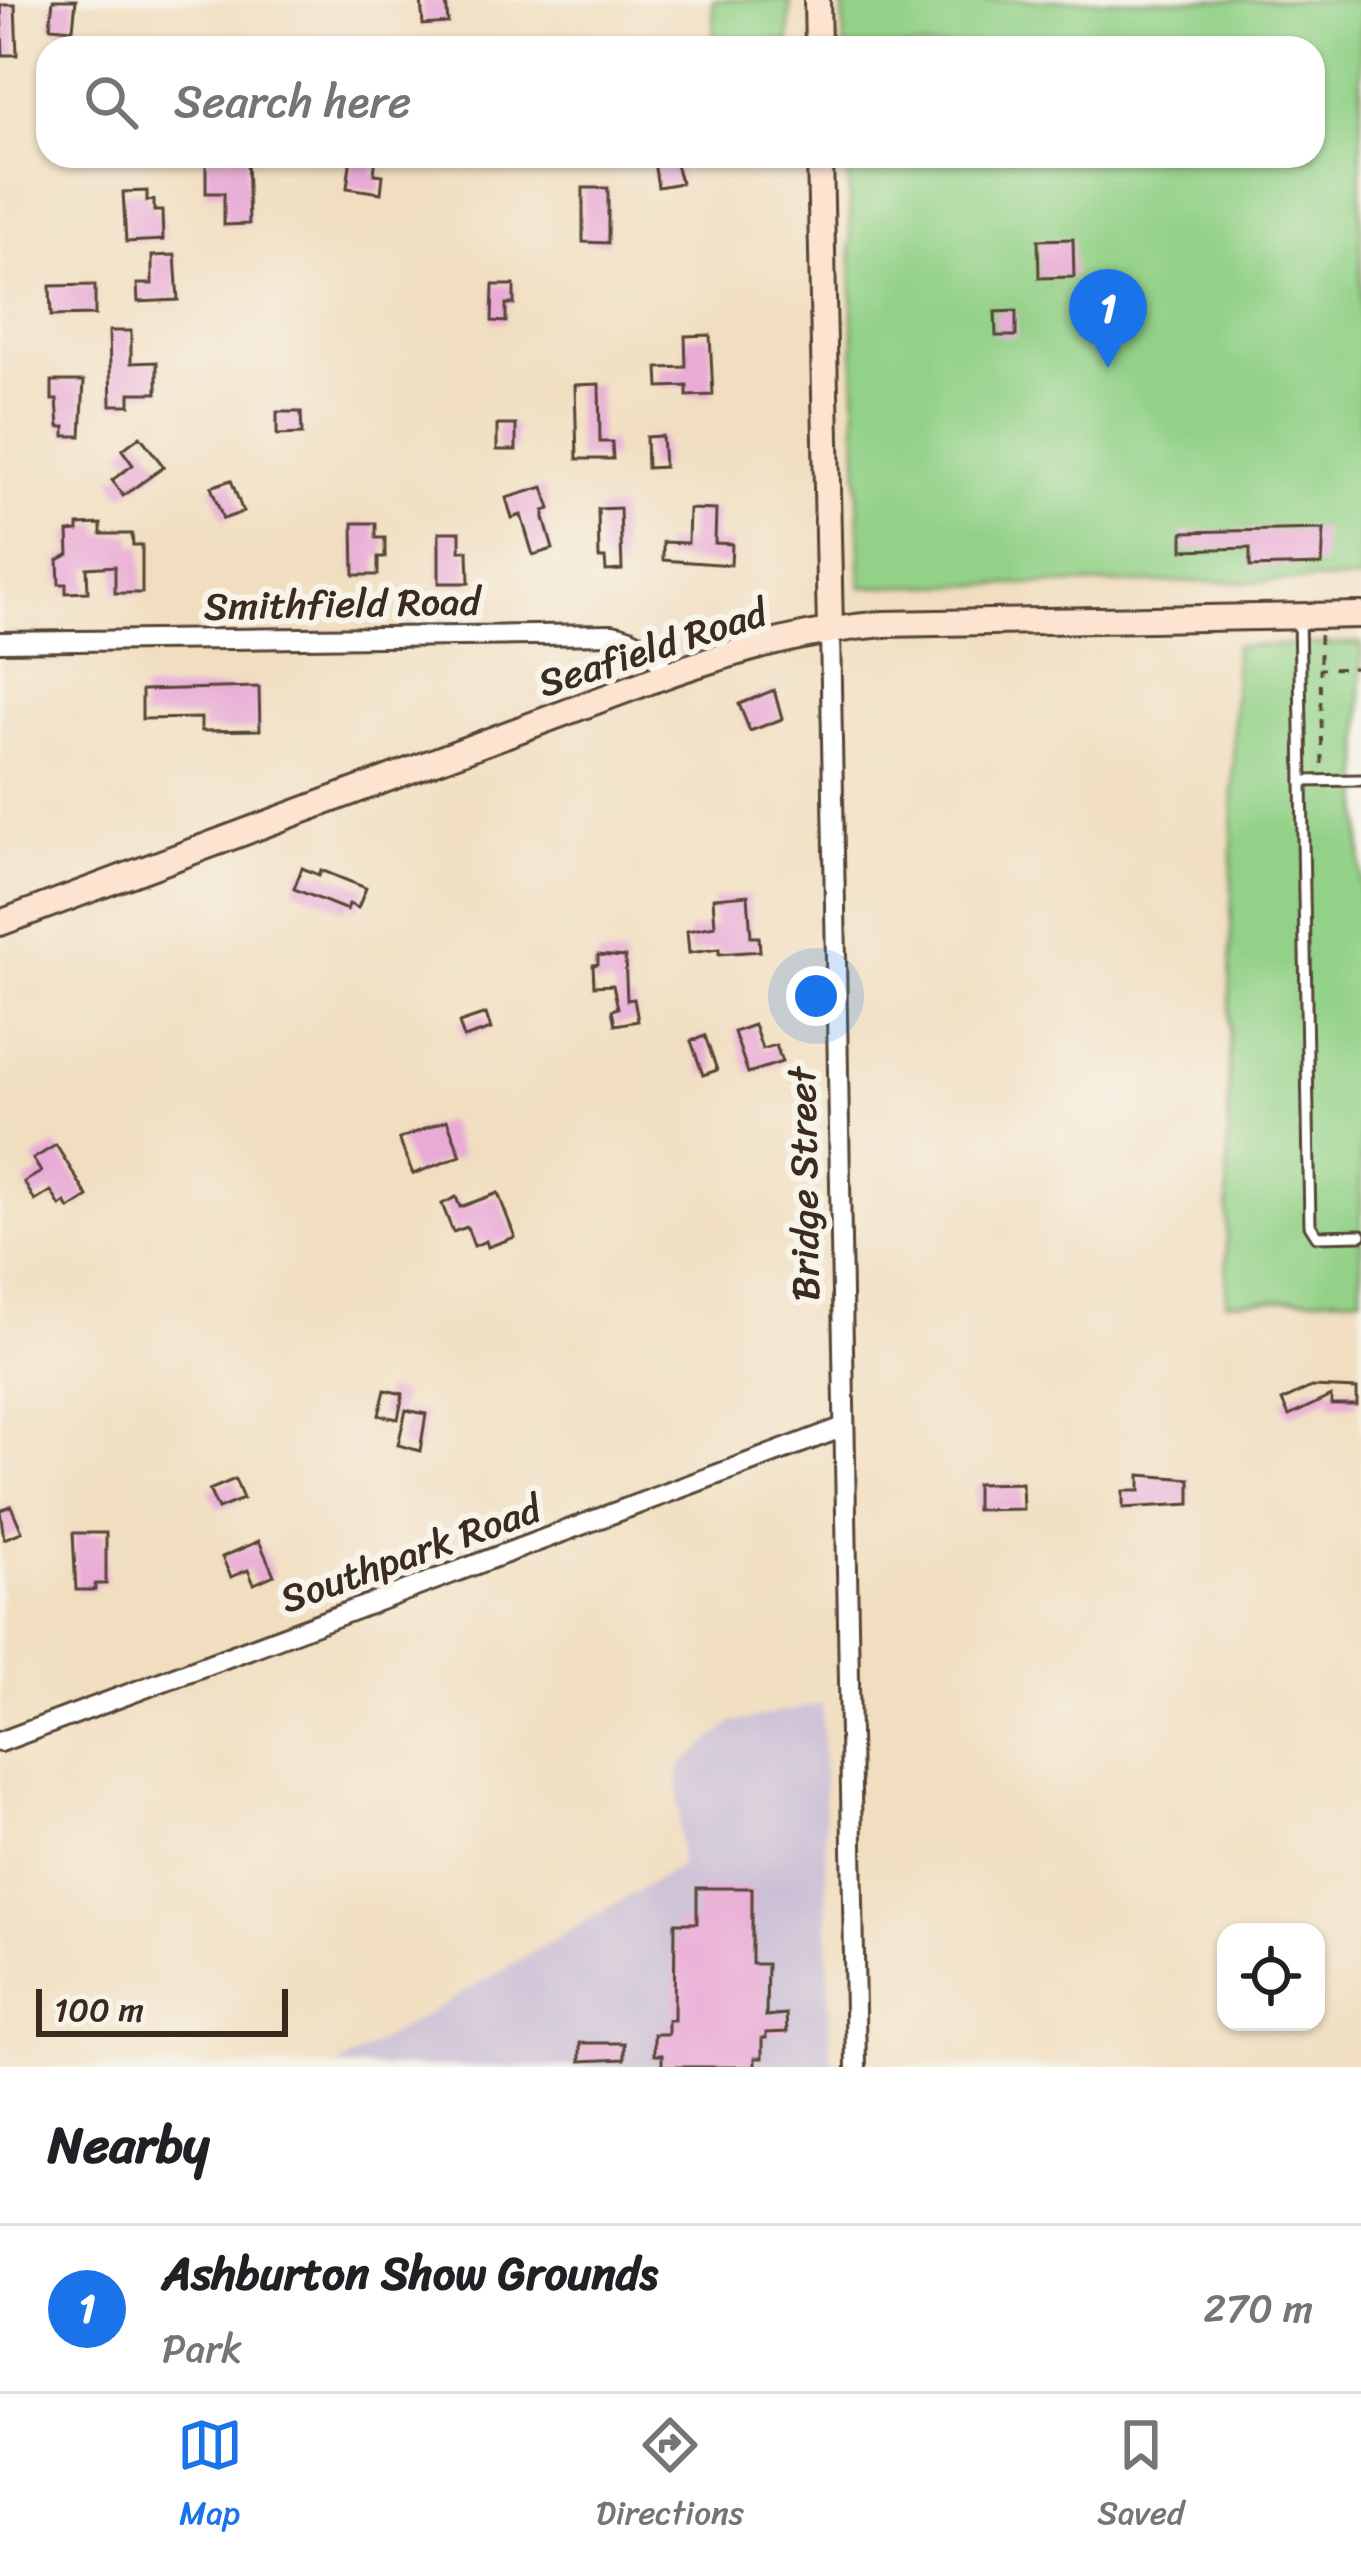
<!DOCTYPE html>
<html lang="en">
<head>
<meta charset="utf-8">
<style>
  :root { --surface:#fff; --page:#f2f2f2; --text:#202124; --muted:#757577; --line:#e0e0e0; --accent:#1a73e8 }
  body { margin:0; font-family:Sriracha,sans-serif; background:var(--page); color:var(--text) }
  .controls { position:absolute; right:36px; bottom:36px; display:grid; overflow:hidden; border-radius:24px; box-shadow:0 3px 9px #0004 }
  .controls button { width:108px; height:108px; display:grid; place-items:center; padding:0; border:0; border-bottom:3px solid var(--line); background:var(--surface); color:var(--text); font:60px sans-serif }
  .scale { position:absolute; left:36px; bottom:30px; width:252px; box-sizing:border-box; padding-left:12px; border:6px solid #3b2a1e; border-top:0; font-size:33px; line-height:42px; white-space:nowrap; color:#3b2a1e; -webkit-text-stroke:9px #f7f3e8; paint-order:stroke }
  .you { position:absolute; left:816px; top:996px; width:42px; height:42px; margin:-30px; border:9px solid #fff; border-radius:50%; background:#1a73e8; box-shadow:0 0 0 18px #1a73e833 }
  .badge { display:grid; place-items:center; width:78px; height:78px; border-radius:50%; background:var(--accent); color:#fff; font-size:39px; font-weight:700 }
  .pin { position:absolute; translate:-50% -99px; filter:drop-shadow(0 3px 6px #0008) }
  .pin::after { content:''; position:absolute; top:63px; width:42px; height:36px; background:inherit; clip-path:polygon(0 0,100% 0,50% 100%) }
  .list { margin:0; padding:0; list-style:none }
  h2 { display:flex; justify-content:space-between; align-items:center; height:156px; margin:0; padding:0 48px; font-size:51px }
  h2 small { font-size:39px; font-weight:400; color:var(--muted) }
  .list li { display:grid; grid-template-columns:78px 1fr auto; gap:36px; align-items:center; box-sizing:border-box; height:168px; padding:0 48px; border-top:3px solid var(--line) }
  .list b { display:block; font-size:45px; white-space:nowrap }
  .list p { margin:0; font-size:39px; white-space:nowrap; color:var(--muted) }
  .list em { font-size:39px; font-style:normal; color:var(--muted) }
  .icon { flex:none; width:66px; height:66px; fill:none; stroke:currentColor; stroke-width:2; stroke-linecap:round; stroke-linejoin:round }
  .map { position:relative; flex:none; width:1361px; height:2067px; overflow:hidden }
  .search { position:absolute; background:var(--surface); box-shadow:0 3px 9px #0004; left:36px; right:36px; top:36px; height:132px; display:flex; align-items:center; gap:30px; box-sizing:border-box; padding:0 42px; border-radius:36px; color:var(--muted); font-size:45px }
  .sheet { height:324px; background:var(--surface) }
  nav { display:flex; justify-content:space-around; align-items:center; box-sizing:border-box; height:168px; border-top:3px solid var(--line); background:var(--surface); font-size:33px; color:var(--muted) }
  nav a { display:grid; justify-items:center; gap:6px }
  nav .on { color:var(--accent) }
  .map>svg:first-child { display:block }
  .industrial { fill:#cbbfd5 }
  .green { fill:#92d187; stroke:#667e52; stroke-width:3 }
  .building { fill:#e9abd6 }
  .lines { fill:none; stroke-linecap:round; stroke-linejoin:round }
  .lane-casing { stroke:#564536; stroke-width:15 }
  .street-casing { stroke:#564536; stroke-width:24 }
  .secondary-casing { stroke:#564536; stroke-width:30 }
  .path { stroke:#564536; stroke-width:3; stroke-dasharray:9 9; stroke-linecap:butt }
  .lane { stroke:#fff; stroke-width:9 }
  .street { stroke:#fff; stroke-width:18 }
  .secondary { stroke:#fde4d1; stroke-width:24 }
  .labels { text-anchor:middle; stroke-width:12; stroke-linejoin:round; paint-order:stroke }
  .street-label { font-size:39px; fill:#3b2a1e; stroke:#f7f3e8 }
</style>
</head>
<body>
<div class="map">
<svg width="1361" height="2067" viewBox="0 0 1361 2067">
  <rect width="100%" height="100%" fill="#f7f3e8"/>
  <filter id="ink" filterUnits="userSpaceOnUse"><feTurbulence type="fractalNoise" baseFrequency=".00833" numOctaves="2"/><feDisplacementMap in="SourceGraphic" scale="24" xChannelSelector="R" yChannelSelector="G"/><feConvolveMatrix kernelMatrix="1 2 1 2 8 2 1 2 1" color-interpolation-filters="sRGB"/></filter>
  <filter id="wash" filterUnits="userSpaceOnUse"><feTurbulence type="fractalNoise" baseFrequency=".004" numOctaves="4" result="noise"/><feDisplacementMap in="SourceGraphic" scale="48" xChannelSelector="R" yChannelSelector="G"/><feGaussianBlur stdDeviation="2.7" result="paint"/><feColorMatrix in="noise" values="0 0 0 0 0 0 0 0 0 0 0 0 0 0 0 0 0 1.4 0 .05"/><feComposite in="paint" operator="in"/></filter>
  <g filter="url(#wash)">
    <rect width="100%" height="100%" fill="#f1dec0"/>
    <path class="industrial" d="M822,1704L831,2067H336L680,1866L679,1768L731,1723Z"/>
    <g class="green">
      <path d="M713,0H790L789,41L714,43Z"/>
      <path d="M843,0H1361V580L861,587L848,156H1313V48H844Z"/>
      <path d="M1361,643V1296L1226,1302L1235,646Z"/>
    </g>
    <g id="blocks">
      <g class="building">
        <path d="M53,0H76L73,29L50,27Z"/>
        <path d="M421,0H446L448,23L423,25Z"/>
        <path d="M1,5H15L17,55H3Z"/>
        <path d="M206,156H247L249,224L224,225V193H206Z"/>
        <path d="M351,156H376L374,174L383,175L381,193L347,188Z"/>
        <path d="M653,156H674L681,183L658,187Z"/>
        <path d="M583,188H608V243L583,242Z"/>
        <path d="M147,191V201L154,200V211H162L163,240L126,242L123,192Z"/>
        <path d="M1073,239L1074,277L1039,278L1038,240Z"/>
        <path d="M175,255L178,300L138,302L137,284H152V256Z"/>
        <path d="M95,285V315L51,316L50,286Z"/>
        <path d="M493,285H514V304H506V322L492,321Z"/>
        <path d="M1016,311V336H996L995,312Z"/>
        <path d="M109,331H131V363L157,362V393H130V405H111Z"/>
        <path d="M710,335L713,395L687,396V386L659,387L658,368L686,367L685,336Z"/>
        <path d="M52,381H84L81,436H65V427H59L57,400H52Z"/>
        <path d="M599,384L600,442H612L613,459H577L575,385Z"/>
        <path d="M277,412H301L302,434L277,435Z"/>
        <rect x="497" y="425" width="19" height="25"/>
        <path d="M140,436L164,467L123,496L112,480L133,465L122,450Z"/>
        <path d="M662,436L664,467L647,468L646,437Z"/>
        <path d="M231,480L243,512L223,519L211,487Z"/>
        <path d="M543,487L550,509L544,511V518L553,549L533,555L521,515L512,518L506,498Z"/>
        <path d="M620,508L622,570L606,571L605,558H599L598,509Z"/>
        <path d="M689,509L716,510L715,543L732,544L731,565L663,560V542L688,543Z"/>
        <path d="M353,523H376V538H385V557H378V575H354Z"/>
        <path d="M101,524V534H132L133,545H142V593H115V566L87,568L88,592L66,593V584H59L58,560L69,554L68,532L78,531V525Z"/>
        <path d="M1324,529L1322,565L1250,567V548L1183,550V532Z"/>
        <path d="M439,532H460V551H468L469,583H439Z"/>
        <path d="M259,687L260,730L201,731V718L142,719V690Z"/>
        <path d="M774,690L782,719L750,731L739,704Z"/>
        <path d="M302,868L319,875L321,870L366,888L358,908L349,904L347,910L294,889Z"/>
        <path d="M748,895L751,937H759L760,951L719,954V949L689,953L687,931L715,926L713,898Z"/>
        <path d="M598,955L625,957L627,1000L634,999L638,1021L615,1025L612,1010L618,1008L613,985L594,986L593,965L598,964Z"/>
        <path d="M486,1014L491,1029L464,1038L459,1023Z"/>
        <path d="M754,1025L762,1049L776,1045L782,1062L748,1073L734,1032Z"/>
        <path d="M705,1036L717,1070L703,1075L691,1041Z"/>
        <path d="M447,1120L461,1156L413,1174L399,1139Z"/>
        <path d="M56,1145L88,1197L69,1209L65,1202L60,1206L51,1191L35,1201L24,1182L41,1172L33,1159Z"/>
        <path d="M498,1193L515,1237L488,1247L486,1241L474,1246L467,1227L453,1232L442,1204L456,1197L460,1207Z"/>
        <path d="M1311,1387L1357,1389V1405H1331V1396L1289,1416L1282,1401Z"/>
        <path d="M385,1390L403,1394L398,1419L379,1415Z"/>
        <path d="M406,1410L426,1414L420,1451L398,1445Z"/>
        <path d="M1140,1475L1190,1479V1504L1123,1508V1491H1140Z"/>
        <path d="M235,1479L243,1499L218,1509L209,1490Z"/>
        <path d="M1022,1483L1023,1509L976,1510V1484Z"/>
        <path d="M11,1506L22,1532L4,1539L0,1510Z"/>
        <path d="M73,1533H106V1584H95V1590H76Z"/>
        <path d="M259,1541L274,1575L254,1584L248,1570L231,1577L222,1557Z"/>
        <path d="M697,1888H752V1964H767L766,2016L786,2014L787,2032L766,2033V2038H762V2058H755V2067H662V2055H654V2034H668V2020H674L675,1923H697Z"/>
        <path d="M580,2043H624V2059L580,2061Z"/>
      </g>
    </g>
  </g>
  <g filter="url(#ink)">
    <use href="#blocks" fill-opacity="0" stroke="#564536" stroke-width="3"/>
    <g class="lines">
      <g class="lane-casing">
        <g id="lane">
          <path d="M1299,616L1310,1225L1317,1236L1361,1235"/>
          <path d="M1302,781L1361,780"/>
        </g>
      </g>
      <g class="street-casing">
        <g id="street">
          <path d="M830,630L856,2067"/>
          <path d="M0,642L612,634C639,638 653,653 669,674"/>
          <path d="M0,1742L844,1427"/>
        </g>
      </g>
      <g class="secondary-casing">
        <g id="secondary">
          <path d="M817,0L818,48"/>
          <path d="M820,156L830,630"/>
          <path d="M0,923L669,674C739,650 810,630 884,624L1361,615"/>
        </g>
      </g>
      <g class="path">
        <path d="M1320,635V667"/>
        <path d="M1322,764L1320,669L1361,668"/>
      </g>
      <use href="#lane" class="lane"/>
      <use href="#street" class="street"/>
      <use href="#secondary" class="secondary"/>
    </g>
  </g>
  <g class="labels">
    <g class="street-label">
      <text transform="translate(342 603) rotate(-1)" y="14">Smithfield Road</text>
      <text transform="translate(652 647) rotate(-18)" y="14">Seafield Road</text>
      <text transform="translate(803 1184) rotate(-91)" y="14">Bridge Street</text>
      <text transform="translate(410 1553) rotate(-20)" y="14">Southpark Road</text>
    </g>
  </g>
</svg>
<div class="controls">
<button><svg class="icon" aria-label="locate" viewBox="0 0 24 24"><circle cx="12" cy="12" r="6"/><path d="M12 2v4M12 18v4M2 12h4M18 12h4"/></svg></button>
</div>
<div class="scale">100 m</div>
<div class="you"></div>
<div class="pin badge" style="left:1108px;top:368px">1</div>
<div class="search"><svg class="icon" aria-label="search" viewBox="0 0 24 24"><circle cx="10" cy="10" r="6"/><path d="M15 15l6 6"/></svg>Search here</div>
</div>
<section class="sheet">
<h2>Nearby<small></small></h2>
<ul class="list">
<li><span class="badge">1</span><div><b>Ashburton Show Grounds</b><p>Park</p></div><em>270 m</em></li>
</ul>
</section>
<nav>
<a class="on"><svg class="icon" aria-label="map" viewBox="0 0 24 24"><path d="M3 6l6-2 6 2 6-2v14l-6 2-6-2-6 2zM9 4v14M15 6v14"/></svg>Map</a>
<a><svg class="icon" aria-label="directions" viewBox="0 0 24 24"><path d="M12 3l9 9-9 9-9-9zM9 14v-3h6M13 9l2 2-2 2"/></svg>Directions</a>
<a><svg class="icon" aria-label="saved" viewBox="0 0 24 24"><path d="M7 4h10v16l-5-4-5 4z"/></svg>Saved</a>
</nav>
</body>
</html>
